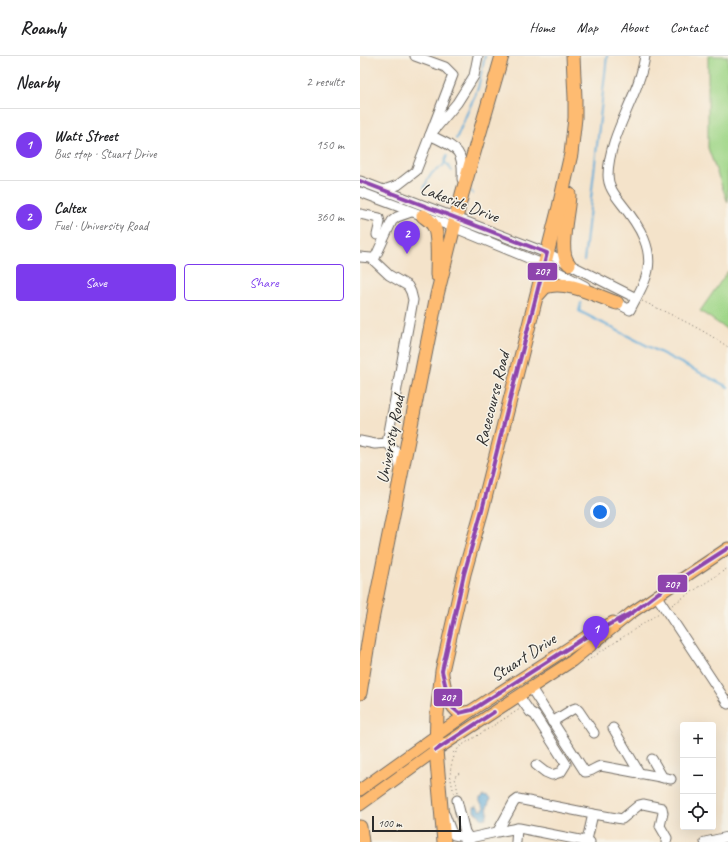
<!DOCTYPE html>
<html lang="en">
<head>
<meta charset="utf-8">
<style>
  :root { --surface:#fff; --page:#f2f2f2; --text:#202124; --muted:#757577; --line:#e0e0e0; --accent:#7c3aed }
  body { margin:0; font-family:Caveat,sans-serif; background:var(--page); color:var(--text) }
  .controls { position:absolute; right:12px; bottom:12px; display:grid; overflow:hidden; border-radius:4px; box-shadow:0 4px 16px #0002 }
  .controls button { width:36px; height:36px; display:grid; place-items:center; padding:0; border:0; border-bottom:1px solid var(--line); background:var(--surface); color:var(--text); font:20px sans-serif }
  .scale { position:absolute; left:12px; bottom:10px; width:89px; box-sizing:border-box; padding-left:4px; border:2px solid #2b2b2b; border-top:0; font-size:11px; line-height:14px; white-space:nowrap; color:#2b2b2b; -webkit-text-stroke:3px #f7f3e8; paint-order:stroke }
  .you { position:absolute; left:240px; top:456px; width:14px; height:14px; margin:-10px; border:3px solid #fff; border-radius:50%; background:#1a73e8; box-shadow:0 0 0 6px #1a73e833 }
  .badge { display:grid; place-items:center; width:26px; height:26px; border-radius:50%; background:var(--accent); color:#fff; font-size:13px; font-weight:700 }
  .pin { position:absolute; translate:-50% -33px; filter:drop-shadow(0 1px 2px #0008) }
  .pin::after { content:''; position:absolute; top:21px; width:14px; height:12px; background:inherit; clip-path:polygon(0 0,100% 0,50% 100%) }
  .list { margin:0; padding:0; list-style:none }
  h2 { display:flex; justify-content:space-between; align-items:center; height:52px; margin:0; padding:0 16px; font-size:17px }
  h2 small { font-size:13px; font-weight:400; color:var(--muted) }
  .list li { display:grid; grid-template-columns:26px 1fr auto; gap:12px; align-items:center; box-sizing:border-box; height:72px; padding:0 16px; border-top:1px solid var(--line) }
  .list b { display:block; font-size:15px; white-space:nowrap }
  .list p { margin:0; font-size:13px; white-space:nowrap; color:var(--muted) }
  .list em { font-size:13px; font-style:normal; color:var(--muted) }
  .actions { display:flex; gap:8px; padding:12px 16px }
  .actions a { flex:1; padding:9px 0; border:1px solid var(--accent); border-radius:4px; text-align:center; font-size:14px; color:var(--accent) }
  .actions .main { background:var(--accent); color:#fff }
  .icon { flex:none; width:22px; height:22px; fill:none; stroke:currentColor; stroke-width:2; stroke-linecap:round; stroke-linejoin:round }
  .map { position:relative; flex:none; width:368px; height:786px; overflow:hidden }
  header { display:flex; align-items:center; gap:24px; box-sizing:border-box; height:56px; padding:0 20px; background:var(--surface); border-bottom:1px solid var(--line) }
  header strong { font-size:19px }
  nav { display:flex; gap:22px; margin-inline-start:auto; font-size:14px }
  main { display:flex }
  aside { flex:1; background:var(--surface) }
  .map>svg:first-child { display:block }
  .green { fill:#a0d789; stroke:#66815a }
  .water { fill:#60aad8; stroke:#466a82 }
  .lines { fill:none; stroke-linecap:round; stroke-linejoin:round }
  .stream { stroke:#60aad8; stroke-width:2 }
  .minor-casing { stroke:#716b63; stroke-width:11 }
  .major-casing { stroke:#716b63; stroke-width:13 }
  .highway-casing { stroke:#716b63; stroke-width:15 }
  .path { stroke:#716b63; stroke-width:1; stroke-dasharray:1 3; stroke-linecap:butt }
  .minor { stroke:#fff; stroke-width:9 }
  .major { stroke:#febb71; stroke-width:11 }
  .highway { stroke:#febb71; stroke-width:13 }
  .bus-1-casing { stroke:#f7f3e8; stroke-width:7 }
  .bus-1 { stroke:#8e44ad; stroke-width:4 }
  .labels { text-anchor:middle; stroke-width:3; stroke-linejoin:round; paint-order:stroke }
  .street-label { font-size:17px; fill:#2b2b2b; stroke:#f7f3e8 }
  .line-badge { stroke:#f7f3e8; stroke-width:1.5 }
  .badge-label { font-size:11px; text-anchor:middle; font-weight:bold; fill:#fff }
</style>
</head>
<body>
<header>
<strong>Roamly</strong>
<nav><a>Home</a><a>Map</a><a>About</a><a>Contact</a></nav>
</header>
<main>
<aside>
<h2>Nearby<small>2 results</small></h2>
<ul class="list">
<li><span class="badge">1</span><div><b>Watt Street</b><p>Bus stop · Stuart Drive</p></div><em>150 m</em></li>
<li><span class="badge">2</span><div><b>Caltex</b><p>Fuel · University Road</p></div><em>360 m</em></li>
</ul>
<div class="actions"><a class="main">Save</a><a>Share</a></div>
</aside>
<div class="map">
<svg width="368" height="786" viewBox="0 0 368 786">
  <rect width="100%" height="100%" fill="#f7f3e8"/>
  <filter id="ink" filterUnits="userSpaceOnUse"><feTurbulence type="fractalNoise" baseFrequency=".025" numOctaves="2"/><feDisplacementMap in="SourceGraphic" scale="8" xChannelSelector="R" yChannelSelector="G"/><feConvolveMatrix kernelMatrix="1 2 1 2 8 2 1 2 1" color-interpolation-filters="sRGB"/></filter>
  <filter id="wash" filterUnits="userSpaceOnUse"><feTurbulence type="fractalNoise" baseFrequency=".012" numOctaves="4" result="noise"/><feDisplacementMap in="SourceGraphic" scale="16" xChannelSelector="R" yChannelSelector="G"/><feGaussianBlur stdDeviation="0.9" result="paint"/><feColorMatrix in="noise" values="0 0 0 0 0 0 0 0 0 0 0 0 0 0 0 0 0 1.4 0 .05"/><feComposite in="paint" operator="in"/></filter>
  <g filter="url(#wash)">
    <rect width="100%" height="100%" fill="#f4e3ca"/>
    <g class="green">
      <path d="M348,0H368V147L348,92Z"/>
      <path d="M368,215V274L340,255Z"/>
    </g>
    <path class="water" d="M123,740L128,741L130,743L127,752L128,756L126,762L122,763L118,758L114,756V751L117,750L120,754H123L124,751L120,746V743Z"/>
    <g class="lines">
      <g class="stream">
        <path d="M96,83L118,32L125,0"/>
        <path d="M85,106L92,115"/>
        <path d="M64,133L67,125L72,117L83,110L87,100"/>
        <path d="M111,135L113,138"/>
        <path d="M224,205L247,0"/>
        <path d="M221,247L219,255L368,331"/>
      </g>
    </g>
  </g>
  <g filter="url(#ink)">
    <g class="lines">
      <g class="minor-casing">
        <g id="minor">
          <path d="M55,0L85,11L93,19L70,79C95,92 104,92 102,123"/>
          <path d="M0,125L187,197L276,242"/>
          <path d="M24,134L38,129L56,115L70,79L97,47L114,20L118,0"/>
          <path d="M0,136L93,171L185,209L225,230"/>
          <path d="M0,158L19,162L20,166L17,179"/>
          <path d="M0,201L11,202L29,219L48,230L51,236L53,244L27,387L15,388L0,385"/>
          <path d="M14,204L32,165L37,161L51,156"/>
          <path d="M253,245L270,254C275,244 281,234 285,224C297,195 278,168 261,147C254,138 248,130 248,119C249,77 279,41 285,0"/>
          <path d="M27,387L37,397L40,412"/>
          <path d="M296,539L368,648"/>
          <path d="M171,632L225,716C232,716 235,711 241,710L311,723"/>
          <path d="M159,640L170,656L175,659L206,708L201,716L192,719L185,716L176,709"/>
          <path d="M192,666L213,653L216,652L219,655L234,677"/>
          <path d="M253,672L280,718"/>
          <path d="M292,703L303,722"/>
          <path d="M97,744L105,776L110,784"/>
          <path d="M85,759L91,775L94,779L110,782"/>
          <path d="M138,775L154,746L158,743L233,758"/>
          <path d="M227,784L233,758L262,763L279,749L283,748L302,752L303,757L300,770L307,782L306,786"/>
          <path d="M104,786L110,782L137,776L159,772L230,786"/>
          <path d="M156,786L157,772"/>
          <path d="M345,786L368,781"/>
        </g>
      </g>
      <g class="major-casing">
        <g id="major">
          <path d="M83,619C86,632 87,650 99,657L111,655"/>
          <path d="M0,734L112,654L227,580L253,566"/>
          <path d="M0,749L76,694L212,605L271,557L368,492"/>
        </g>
      </g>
      <g class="highway-casing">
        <g id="highway">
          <path d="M63,160C67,163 72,166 74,171C79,181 77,208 77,219"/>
          <path d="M209,208C197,196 209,155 209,138"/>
          <path d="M177,240L185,231C205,223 237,240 257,247"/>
          <path d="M0,637L11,569L77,239L102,138L142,0"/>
          <path d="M0,771L2,786"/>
          <path d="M84,786L76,694L77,658L82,615L104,518L122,454L199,151L211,98L215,62V42L213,0"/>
        </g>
      </g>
      <g class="path">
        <path d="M282,245C312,259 341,272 368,291"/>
        <path d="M312,549L368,512"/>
        <path d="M227,605L299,557"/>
        <path d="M93,696L95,698L99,691L160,653"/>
        <path d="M98,736L95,722L96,719L100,717"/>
        <path d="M94,737C90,720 88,716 95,698"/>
      </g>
      <use href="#minor" class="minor"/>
      <use href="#major" class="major"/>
      <use href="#highway" class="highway"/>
      <g class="bus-1-casing">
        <g id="bus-1">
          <path d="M0,125L187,197L122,454L104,518L82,615L89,645L93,652L99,657L112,654L227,580L271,557"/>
          <path d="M259,567L298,537L368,492"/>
          <path d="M76,694L134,656"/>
        </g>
      </g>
      <use href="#bus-1" class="bus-1"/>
    </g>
  </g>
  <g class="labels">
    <g class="street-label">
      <text transform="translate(100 146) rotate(21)" y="6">Lakeside Drive</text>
      <text transform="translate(132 343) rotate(-76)" y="6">Racecourse Road</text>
      <text transform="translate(30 383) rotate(-79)" y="6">University Road</text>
      <text transform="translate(163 601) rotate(-33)" y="6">Stuart Drive</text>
    </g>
  </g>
  <g class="line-badge">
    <rect x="167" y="206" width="31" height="19" rx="4" fill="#8e44ad"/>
    <rect x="297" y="518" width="31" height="19" rx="4" fill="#8e44ad"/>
    <rect x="73" y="632" width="30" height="19" rx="4" fill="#8e44ad"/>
  </g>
  <g class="badge-label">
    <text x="182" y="219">207</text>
    <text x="312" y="532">207</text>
    <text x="88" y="645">207</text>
  </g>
</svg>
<div class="controls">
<button>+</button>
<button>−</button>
<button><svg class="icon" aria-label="locate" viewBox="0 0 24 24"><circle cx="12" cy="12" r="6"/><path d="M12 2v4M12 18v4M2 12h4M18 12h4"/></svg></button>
</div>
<div class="scale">100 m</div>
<div class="you"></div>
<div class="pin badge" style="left:236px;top:593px">1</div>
<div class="pin badge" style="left:47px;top:198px">2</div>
</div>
</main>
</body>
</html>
